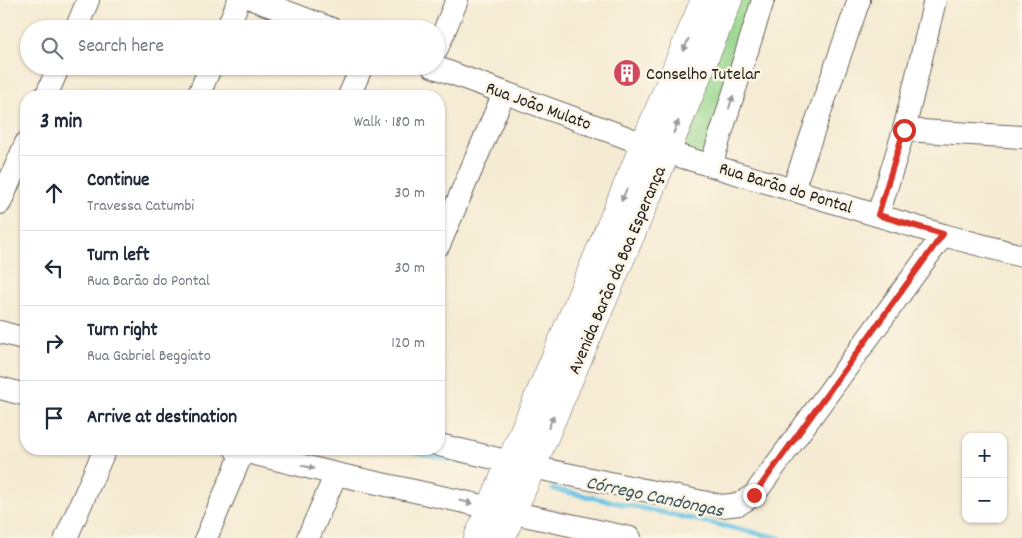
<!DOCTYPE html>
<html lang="en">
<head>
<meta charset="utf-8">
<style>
  :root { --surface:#fff; --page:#f2f2f3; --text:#1f2937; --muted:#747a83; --line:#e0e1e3 }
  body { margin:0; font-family:Dekko,sans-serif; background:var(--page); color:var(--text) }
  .controls { position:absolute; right:15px; bottom:15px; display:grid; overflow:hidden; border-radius:10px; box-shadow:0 1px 4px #0004 }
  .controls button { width:45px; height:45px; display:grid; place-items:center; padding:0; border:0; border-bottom:1px solid var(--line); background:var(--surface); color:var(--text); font:25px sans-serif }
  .stop { position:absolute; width:15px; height:15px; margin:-11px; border:4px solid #d93025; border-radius:50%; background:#fff }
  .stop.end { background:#d93025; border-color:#fff; box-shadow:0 1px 5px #0008 }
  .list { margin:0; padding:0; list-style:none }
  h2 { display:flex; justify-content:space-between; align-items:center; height:65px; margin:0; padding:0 20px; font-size:21px }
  h2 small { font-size:16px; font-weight:400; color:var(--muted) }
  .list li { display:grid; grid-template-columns:32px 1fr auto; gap:15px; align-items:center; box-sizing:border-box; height:75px; padding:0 20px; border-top:1px solid var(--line) }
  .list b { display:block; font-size:19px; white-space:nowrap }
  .list p { margin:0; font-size:16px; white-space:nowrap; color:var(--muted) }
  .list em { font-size:16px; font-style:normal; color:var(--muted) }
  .icon { flex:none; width:28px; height:28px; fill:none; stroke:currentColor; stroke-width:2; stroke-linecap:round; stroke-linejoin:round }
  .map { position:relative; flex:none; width:1022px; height:538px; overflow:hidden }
  .search { position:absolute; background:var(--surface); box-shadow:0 1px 4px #0004; left:20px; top:20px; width:425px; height:55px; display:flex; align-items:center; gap:12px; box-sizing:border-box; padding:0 18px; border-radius:28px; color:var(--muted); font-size:19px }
  .panel { position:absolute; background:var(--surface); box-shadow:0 1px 4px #0004; left:20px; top:90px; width:425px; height:365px; border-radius:20px }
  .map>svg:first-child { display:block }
  .green { fill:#93d48a; stroke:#587853 }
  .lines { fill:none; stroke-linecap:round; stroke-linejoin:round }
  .stream { stroke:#67c3e5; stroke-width:5 }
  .minor-casing { stroke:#68645c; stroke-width:24 }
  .major-casing { stroke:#68645c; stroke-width:29 }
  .minor { stroke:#fff; stroke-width:22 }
  .major { stroke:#fff; stroke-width:28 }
  .oneway { fill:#999 }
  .route { stroke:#d93025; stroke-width:6 }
  .labels { text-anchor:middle; stroke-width:5; stroke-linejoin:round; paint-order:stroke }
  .poi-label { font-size:18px; fill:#1c1c1c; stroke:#fcf5e5; text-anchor:start }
  .street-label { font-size:18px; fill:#1c1c1c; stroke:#fcf5e5 }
  .water-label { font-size:19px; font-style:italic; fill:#365662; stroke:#fcf5e5 }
</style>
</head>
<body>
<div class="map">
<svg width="1022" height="538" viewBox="0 0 1022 538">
  <rect width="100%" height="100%" fill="#fcf5e5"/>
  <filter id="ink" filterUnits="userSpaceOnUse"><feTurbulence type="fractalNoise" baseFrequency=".02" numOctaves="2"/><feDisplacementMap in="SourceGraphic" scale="10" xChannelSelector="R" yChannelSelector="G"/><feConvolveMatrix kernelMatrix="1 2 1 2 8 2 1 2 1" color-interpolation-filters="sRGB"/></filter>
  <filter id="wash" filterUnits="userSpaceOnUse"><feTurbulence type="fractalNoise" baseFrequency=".0096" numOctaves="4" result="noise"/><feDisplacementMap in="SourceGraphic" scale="20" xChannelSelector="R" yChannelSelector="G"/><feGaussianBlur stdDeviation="1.12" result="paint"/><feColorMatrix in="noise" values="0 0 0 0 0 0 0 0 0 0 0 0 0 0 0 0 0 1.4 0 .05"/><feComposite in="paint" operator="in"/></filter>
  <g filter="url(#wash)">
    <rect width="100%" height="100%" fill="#f5ebd3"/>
    <path class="green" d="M731,0H760L706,159L669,149Z"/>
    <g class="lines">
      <g class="stream">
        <path d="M404,449L481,467"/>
        <path d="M553,489L780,538"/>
      </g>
    </g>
  </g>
  <g filter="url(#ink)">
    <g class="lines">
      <g class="minor-casing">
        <g id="minor">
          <path d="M255,0L332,29"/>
          <path d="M76,29L88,0"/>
          <path d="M227,29L239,0"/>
          <path d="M436,51L457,0"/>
          <path d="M432,66L666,152L943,235L1022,256"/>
          <path d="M46,96L59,66"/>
          <path d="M198,96L211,66"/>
          <path d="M349,96L362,66"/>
          <path d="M904,130L1022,137"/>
          <path d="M711,165L763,0"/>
          <path d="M793,189L859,0"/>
          <path d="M0,203L26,143"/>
          <path d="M878,215L904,130L935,0"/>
          <path d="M439,245L504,93"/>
          <path d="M0,332L26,339"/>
          <path d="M0,388L26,395"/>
          <path d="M439,445L532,467L722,506L739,504L754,495L943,235"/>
          <path d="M235,449L336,474L630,538"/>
          <path d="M66,538L105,449"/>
          <path d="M206,538L243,451"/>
          <path d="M308,538L336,474"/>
        </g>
      </g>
      <g class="major-casing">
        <g id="major">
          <path d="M478,538L555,359L705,0"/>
          <path d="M501,538L666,152L728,0"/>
        </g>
      </g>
      <use href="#minor" class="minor"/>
      <use href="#major" class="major"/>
    </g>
    <defs><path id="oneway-solid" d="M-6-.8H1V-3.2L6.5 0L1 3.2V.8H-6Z" transform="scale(1.25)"/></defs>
    <g class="oneway">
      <use href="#oneway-solid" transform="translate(686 45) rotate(112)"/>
      <use href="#oneway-solid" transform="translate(731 102) rotate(-73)"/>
      <use href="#oneway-solid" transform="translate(676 127) rotate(-68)"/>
      <use href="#oneway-solid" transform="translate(624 195) rotate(113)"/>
      <use href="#oneway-solid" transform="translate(551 422) rotate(-67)"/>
      <use href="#oneway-solid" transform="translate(308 467) rotate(14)"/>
      <use href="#oneway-solid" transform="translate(466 502) rotate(12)"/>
    </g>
  </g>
  <g class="lines" filter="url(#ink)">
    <path class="route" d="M754,495L943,234L878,215L904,130"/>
  </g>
  <defs>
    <g id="building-disc" transform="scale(1.4375)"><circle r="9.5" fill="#d1495b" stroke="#fcf5e5"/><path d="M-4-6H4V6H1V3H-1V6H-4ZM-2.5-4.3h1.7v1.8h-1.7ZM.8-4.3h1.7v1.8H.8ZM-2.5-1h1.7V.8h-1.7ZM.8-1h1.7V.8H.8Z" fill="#fff"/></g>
  </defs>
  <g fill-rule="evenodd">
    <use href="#building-disc" x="627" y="73"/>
  </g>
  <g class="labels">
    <g class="poi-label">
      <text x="646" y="79">Conselho Tutelar</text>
    </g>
    <g class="street-label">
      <text transform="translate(539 105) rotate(20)" y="6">Rua João Mulato</text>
      <text transform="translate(786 187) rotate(17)" y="6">Rua Barão do Pontal</text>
      <text transform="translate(616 270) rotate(-67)" y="6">Avenida Barão da Boa Esperança</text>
    </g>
    <g class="water-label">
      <text transform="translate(655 495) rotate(12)" y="7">Córrego Candongas</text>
    </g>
  </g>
</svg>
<div class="controls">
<button>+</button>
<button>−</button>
</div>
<div class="stop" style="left:904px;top:130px"></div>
<div class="stop end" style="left:754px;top:495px"></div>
<div class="search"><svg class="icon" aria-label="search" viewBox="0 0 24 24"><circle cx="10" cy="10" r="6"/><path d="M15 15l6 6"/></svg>Search here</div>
<section class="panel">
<h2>3 min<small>Walk · 180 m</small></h2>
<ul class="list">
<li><svg class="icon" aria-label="ahead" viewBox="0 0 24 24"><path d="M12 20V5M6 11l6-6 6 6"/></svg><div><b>Continue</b><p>Travessa Catumbi</p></div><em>30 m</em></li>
<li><svg class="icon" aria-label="left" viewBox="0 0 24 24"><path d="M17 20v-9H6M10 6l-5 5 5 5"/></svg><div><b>Turn left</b><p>Rua Barão do Pontal</p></div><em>30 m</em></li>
<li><svg class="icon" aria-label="right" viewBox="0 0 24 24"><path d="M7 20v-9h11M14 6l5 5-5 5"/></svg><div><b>Turn right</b><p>Rua Gabriel Beggiato</p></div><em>120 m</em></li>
<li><svg class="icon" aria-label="arrive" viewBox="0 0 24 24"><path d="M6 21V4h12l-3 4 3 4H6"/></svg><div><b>Arrive at destination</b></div></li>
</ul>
</section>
</div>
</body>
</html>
